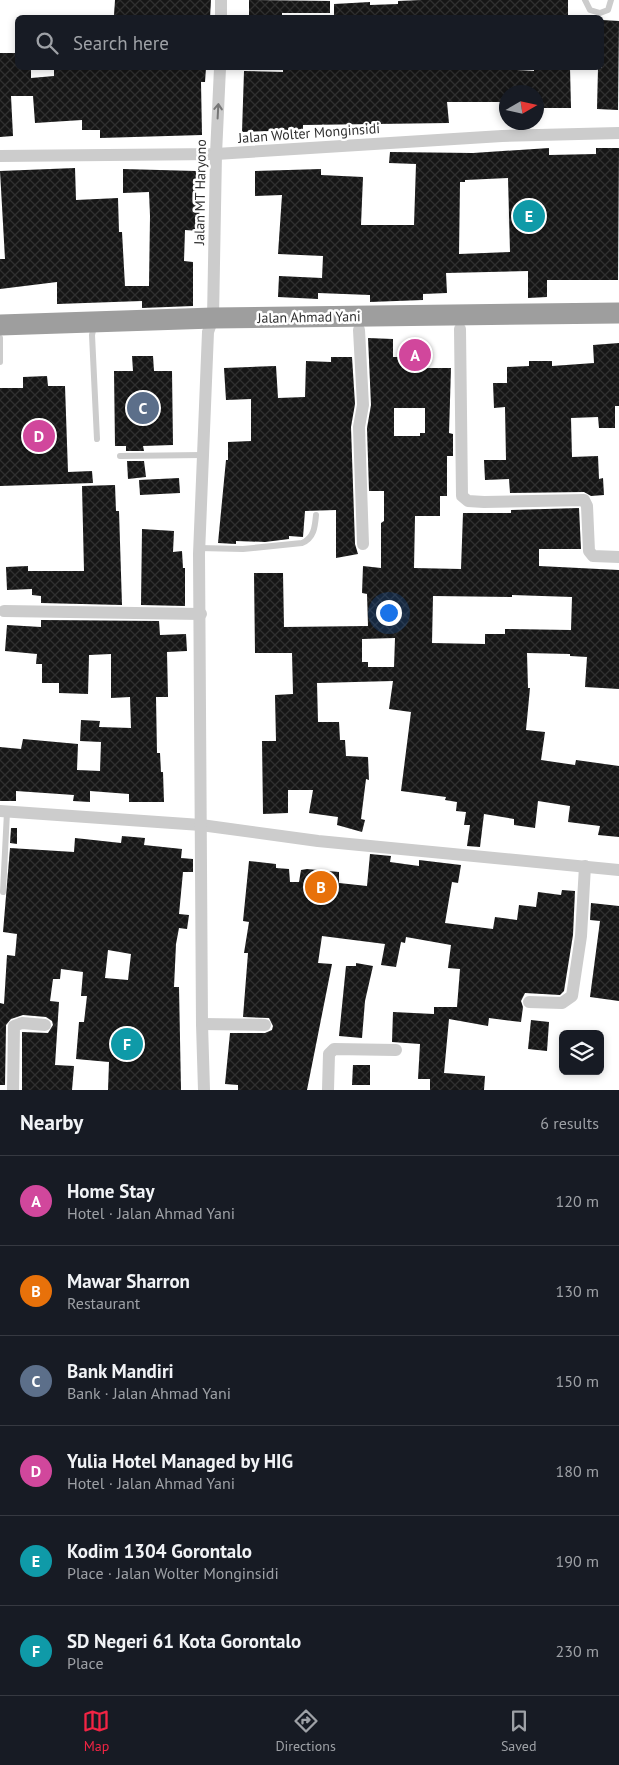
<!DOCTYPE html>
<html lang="en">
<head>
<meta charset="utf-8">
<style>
  :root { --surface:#171b24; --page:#242831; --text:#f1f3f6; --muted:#9ea1a6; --line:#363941; --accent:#f32444 }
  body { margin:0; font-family:"PT Sans",sans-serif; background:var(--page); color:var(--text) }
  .controls { position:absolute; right:15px; bottom:15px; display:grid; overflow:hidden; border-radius:8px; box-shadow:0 2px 8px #0003 }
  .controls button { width:45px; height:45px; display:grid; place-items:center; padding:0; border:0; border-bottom:1px solid var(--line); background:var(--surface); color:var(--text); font:25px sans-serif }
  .compass { position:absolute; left:499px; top:85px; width:45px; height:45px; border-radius:50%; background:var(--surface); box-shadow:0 2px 8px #0003; rotate:81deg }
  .you { position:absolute; left:388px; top:612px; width:18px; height:18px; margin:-12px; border:4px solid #fff; border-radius:50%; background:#1a73e8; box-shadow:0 0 0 8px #1a73e833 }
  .badge { display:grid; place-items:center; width:32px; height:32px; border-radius:50%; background:var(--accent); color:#fff; font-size:16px; font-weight:700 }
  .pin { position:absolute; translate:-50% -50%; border:2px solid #fff; box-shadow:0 1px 5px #0006 }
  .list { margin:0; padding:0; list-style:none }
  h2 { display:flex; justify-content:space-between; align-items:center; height:65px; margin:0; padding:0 20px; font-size:21px }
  h2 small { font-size:16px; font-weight:400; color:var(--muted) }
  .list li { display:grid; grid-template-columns:32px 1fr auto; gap:15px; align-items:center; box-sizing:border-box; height:90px; padding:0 20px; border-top:1px solid var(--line) }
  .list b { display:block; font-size:19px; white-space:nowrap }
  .list p { margin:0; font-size:16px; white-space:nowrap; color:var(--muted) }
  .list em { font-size:16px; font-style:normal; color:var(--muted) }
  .icon { flex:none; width:28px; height:28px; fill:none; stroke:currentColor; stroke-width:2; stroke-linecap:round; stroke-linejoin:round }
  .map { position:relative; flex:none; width:619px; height:1090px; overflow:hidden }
  .search { position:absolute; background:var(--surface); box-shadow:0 2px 8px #0003; left:15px; right:15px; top:15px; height:55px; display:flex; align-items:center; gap:12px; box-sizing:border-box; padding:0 18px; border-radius:8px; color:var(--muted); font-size:19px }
  .sheet { height:605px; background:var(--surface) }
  nav { display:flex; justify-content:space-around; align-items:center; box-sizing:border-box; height:70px; border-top:1px solid var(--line); background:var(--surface); font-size:14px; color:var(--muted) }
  nav a { display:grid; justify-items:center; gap:2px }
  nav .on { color:var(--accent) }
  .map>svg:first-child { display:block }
  .building { fill:url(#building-cross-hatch); fill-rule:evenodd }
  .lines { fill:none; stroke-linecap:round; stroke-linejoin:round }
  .service { stroke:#ccc; stroke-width:6 }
  .minor { stroke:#ccc; stroke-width:12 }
  .trunk { stroke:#9e9e9e; stroke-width:21 }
  .oneway { stroke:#767676 }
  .labels { text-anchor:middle; stroke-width:5; stroke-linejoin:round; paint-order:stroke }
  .street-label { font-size:14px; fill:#2f2f2f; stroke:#fff }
</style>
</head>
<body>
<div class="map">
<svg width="619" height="1090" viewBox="0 0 619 1090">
  <defs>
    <pattern id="building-cross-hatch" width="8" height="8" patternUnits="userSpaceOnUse" patternTransform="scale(1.25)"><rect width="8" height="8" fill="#161616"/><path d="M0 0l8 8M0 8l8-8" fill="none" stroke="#303030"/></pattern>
  </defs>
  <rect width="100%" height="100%" fill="#fff"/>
  <g class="building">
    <path d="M115,0H211L210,18L114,15Z"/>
    <path d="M249,0L330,1V13H282V18H249Z"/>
    <path d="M421,0H568V18H334V4L370,2V5L398,4V1Z"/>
    <path d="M602,20L619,21L618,110L597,109L598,68H602Z"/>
    <path d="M0,53H18V68H31V78L54,76V68H206L205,82H201L202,135L100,138V130H82V120L35,123L33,96H11L13,136L0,137Z"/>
    <path d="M283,68H484L534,71V68H570L571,108H536V92H506V102H447L449,123L303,125V130L242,132L244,71L283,72Z"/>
    <path d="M549,148V155L596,154V148H619L618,280H547V297L528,298V271L446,273L447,293L423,294V300L370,302V295L318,293V299L278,297L279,276L322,278L323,256L278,254L282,195L255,196V171L321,169V175L363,177L361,225H414L416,164L389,163L390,152L473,153ZM508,178L510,252L459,254L460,182H465V180Z"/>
    <path d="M75,168L76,200L118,198L119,232H122L125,286H149L150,216L149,192L123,193V169L196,171V194H200L199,231L185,230L184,261L193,262V306L142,308V301L57,304V282L0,289V259H5L0,171Z"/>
    <path d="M368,338L393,339V357H416V368H451L449,433L453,434V456H447V496H440V516H415L414,568L461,569L463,513H511V510L579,508L581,549H539V566L619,570V689L585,687L587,657L570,656V654L527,653L528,688H530L526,730L545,732L541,760L575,765L576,760L619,766V837L598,835L600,826L568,822L570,806L538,801L535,828L514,825V819L484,814L480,847L467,846L470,825H464L466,812L456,811L457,802L445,800L446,797L401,791L411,712L389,709L393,681L317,683L318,722H339L340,740H345L346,756L368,757L369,780L366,779L361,819L365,820L362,832L337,825L338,817L309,813L313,790H288V813L263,814L262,741H276L275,695L293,694L292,653H255L254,573H283L284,627L368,626L367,594L362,593L363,566L381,568V523L384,521V491H369L367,428L371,405ZM394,408H425V433H420V436H394ZM512,595L572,597L571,630L505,629V634H485V644L432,643L433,596L512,597ZM395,638L394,667H368V662H362V639Z"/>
    <path d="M619,343V406H615V428H599L598,417L571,418L572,457L598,456L599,479L603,478L604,495L591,496L584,492L510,493L509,479L485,480L484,460H506L505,407L494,408L493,383H507V367L529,366V361H552V366L594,363L593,345Z"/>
    <path d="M132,356H153L154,371H172L173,445L143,446L144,451H126V446H115L114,371H133Z"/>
    <path d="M331,357H352L355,404L351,427L355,544L358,554L336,558V510L305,511L303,537L289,536V539L265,542L236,541V544L218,543L226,460H228V442L251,441V399L226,400L224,368L276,366L278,398L305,397L306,361L331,362Z"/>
    <path d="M47,376L48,386H65L68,472L92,471L93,483L0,486V388H23V377Z"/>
    <path d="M127,461H144L146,477L128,479Z"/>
    <path d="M179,478L180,493L140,495L139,480Z"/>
    <path d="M115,485L116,511H119L122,605L41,603V596L32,595V589L7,590L6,567L28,566V571H84L82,486Z"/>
    <path d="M142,529L174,531L173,552L182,551L183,568H185V606L141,605Z"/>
    <path d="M41,620L159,621L160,635L186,634L187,651L167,652L168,697H156L157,753H160L161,772H163L164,802H129V794L90,791V802L73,801L74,795L16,791V801H0V747L21,749L23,739L78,744L77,770L100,771L101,742L80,741L81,720L100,721L99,727L131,728L130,697L111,698V654L89,655L88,694L59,693V683H42V664H36L37,654L5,651L7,625L41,627Z"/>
    <path d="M11,828H17V844L10,843Z"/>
    <path d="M122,836L145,838L144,845L182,849L181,858L193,859V872H183L179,914L189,915L187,929L179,928L176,944L174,987H179L181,1090H108L109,1062L76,1059L79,1022H84L87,996H81L83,972L61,969L60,979H53L50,1001L59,1002L55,1065L74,1066L72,1090H22V1032L48,1033L53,1025L52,1021L46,1017L23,1015L11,1019L6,1025L5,1085H0V1003L4,1004L7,955L15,956L17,934L3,932L10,848L74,852L75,838L121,843ZM108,950L131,954L128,980L105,978Z"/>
    <path d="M370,854L391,856L390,862L419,866V860L461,865L458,883L452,882L445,923L493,929L495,917L517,920L519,905L536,907L538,892L561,895L562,890L575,891L573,935L564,991L560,995L525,993L521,1001L523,1007L521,1022L489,1018L488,1026L449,1019L444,1073L485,1076L484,1090H430V1079H418L420,1044L392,1042L393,1012L434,1014V1007H457L460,969L448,968L451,945L406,937L405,943L401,942L396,967L381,965L385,944L322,936L318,963L332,964L307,1090H238V1085L225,1084L230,1033H265L272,1030L273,1026L269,1018L243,1017L248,953H244L249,922L243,921L249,861L276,864V868L289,869L290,882H299L301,870L307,869L339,872V883L367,886Z"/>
    <path d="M591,903L619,906V1001L590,997L600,921L590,920Z"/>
    <path d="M356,963L373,966L365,1001L362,1038L339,1036L346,966H356Z"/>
    <path d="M531,1020L549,1022L547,1051L528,1049Z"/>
    <path d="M353,1065H370V1085H352Z"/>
  </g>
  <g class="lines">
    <g class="service">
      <path d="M585,0L590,10L600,13L608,10L611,0"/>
      <path d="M94,326L92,335L97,439"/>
      <path d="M0,362V338"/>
      <path d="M120,456L202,455"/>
      <path d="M199,548L243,549L302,543C314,538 315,527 316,515"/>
      <path d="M3,892L7,812"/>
    </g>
    <g class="minor">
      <path d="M221,18V0"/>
      <path d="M0,156L216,154L502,136L619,133"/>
      <path d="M460,329L462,496L468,501L484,502L584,500L587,506L589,551L593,556L619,557"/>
      <path d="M359,330L363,405L359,427L363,544"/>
      <path d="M4,611L201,614"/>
      <path d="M0,811L201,825L318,841L619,870"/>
      <path d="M529,1002L562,1003L572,996L581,936L585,866"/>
      <path d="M202,1024L265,1025"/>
      <path d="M13,1090L14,1026L22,1023L45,1025"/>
      <path d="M204,1090L202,1024L199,554L208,332L213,318L216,154L220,68"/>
      <path d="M328,1090L329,1054L334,1049L396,1050"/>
    </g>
    <path class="trunk" d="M0,325L213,318L619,313"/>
  </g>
  <defs><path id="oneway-shaft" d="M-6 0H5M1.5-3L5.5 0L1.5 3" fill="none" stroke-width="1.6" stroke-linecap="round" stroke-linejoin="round" transform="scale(1.25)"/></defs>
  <use class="oneway" href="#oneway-shaft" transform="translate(218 111) rotate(-87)"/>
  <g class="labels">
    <g class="street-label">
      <text transform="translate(309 133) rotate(-4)" y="5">Jalan Wolter Monginsidi</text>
      <text transform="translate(200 192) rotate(-89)" y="5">Jalan MT Haryono</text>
      <text transform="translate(309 317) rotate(-1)" y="5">Jalan Ahmad Yani</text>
    </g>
  </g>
</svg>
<div class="controls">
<button><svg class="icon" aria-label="layers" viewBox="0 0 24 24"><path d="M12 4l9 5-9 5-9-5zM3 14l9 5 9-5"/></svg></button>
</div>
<svg class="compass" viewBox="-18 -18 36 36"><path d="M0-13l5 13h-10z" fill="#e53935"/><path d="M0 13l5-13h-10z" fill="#9ea1a6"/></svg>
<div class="you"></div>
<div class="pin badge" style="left:415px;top:355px;background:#d1479c">A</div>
<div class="pin badge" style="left:321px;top:887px;background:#e8710a">B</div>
<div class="pin badge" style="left:143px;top:408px;background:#5c6f8a">C</div>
<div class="pin badge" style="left:39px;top:436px;background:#d1479c">D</div>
<div class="pin badge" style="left:529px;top:216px;background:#0f9aa8">E</div>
<div class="pin badge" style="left:127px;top:1044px;background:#0f9aa8">F</div>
<div class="search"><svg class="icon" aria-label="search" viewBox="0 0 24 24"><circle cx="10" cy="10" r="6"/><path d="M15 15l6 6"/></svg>Search here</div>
</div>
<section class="sheet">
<h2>Nearby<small>6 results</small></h2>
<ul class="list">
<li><span class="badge" style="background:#d1479c">A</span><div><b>Home Stay</b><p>Hotel · Jalan Ahmad Yani</p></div><em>120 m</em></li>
<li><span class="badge" style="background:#e8710a">B</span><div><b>Mawar Sharron</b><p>Restaurant</p></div><em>130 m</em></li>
<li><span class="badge" style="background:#5c6f8a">C</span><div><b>Bank Mandiri</b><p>Bank · Jalan Ahmad Yani</p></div><em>150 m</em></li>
<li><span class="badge" style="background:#d1479c">D</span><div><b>Yulia Hotel Managed by HIG</b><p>Hotel · Jalan Ahmad Yani</p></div><em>180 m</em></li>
<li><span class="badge" style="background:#0f9aa8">E</span><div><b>Kodim 1304 Gorontalo</b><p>Place · Jalan Wolter Monginsidi</p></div><em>190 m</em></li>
<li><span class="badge" style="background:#0f9aa8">F</span><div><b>SD Negeri 61 Kota Gorontalo</b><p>Place</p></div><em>230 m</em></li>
</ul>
</section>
<nav>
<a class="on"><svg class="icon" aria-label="map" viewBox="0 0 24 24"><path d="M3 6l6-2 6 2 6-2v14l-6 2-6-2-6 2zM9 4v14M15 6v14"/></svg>Map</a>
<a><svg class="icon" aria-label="directions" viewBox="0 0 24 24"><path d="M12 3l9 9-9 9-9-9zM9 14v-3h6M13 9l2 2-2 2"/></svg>Directions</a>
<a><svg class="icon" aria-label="saved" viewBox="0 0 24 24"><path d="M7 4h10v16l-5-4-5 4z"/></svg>Saved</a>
</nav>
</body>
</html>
